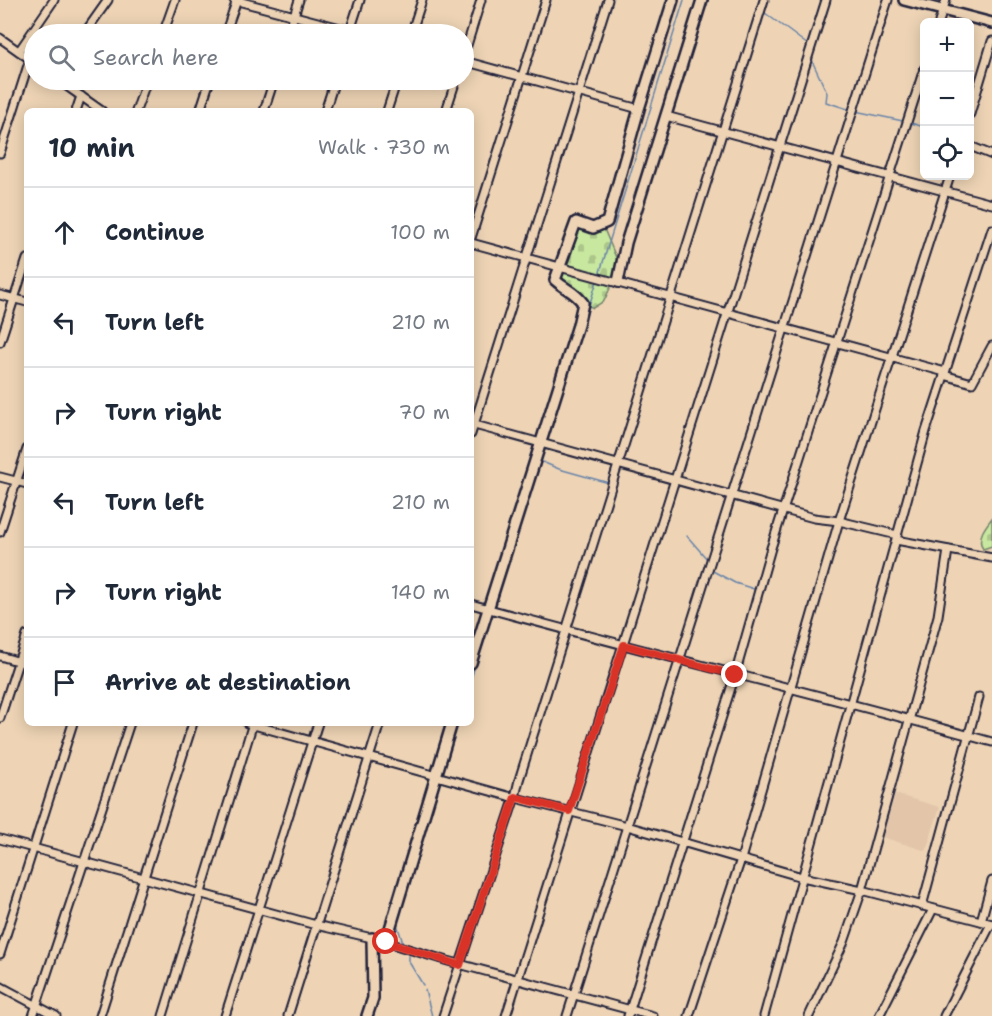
<!DOCTYPE html>
<html lang="en">
<head>
<meta charset="utf-8">
<style>
  :root { --surface:#fff; --page:#f2f2f3; --text:#1f2937; --muted:#747a83; --line:#e0e1e3 }
  body { margin:0; font-family:"Shantell Sans",sans-serif; background:var(--page); color:var(--text) }
  .controls { position:absolute; right:18px; top:18px; display:grid; overflow:hidden; border-radius:9px; box-shadow:0 3px 15px #0003 }
  .controls button { width:54px; height:54px; display:grid; place-items:center; padding:0; border:0; border-bottom:2px solid var(--line); background:var(--surface); color:var(--text); font:30px sans-serif }
  .stop { position:absolute; width:18px; height:18px; margin:-14px; border:4px solid #d93025; border-radius:50%; background:#fff }
  .stop.end { background:#d93025; border-color:#fff; box-shadow:0 2px 6px #0008 }
  .list { margin:0; padding:0; list-style:none }
  h2 { display:flex; justify-content:space-between; align-items:center; height:78px; margin:0; padding:0 24px; font-size:26px }
  h2 small { font-size:20px; font-weight:400; color:var(--muted) }
  .list li { display:grid; grid-template-columns:39px 1fr auto; gap:18px; align-items:center; box-sizing:border-box; height:90px; padding:0 24px; border-top:2px solid var(--line) }
  .list b { display:block; font-size:22px; white-space:nowrap }
  .list em { font-size:20px; font-style:normal; color:var(--muted) }
  .icon { flex:none; width:33px; height:33px; fill:none; stroke:currentColor; stroke-width:2; stroke-linecap:round; stroke-linejoin:round }
  .map { position:relative; flex:none; width:992px; height:1016px; overflow:hidden }
  .search { position:absolute; background:var(--surface); box-shadow:0 3px 15px #0003; left:24px; top:24px; width:450px; height:66px; display:flex; align-items:center; gap:15px; box-sizing:border-box; padding:0 21px; border-radius:33px; color:var(--muted); font-size:22px }
  .panel { position:absolute; background:var(--surface); box-shadow:0 3px 15px #0003; left:24px; top:108px; width:450px; height:618px; border-radius:9px }
  .map>svg:first-child { display:block }
  .built { fill:#e3c6aa }
  .cemetery { fill:url(#cemetery-stones); stroke:#75846d; stroke-width:1.5 }
  .lines { fill:none; stroke-linecap:round; stroke-linejoin:round }
  .stream { stroke:#6984a9; stroke-width:1.5 }
  .street-casing { stroke:#22223b; stroke-width:11 }
  .secondary-casing { stroke:#22223b; stroke-width:14 }
  .street { stroke:#eed4b5; stroke-width:7 }
  .secondary { stroke:#eed4b5; stroke-width:9 }
  .route { stroke:#d93025; stroke-width:8 }
</style>
</head>
<body>
<div class="map">
<svg width="992" height="1016" viewBox="0 0 992 1016">
  <defs>
    <pattern id="cemetery-stones" width="16" height="16" patternUnits="userSpaceOnUse" patternTransform="scale(1.5)"><rect width="16" height="16" fill="#c8e79f"/><path d="M2 7V4a2 2 0 0 1 4 0v3zM10 15v-3a2 2 0 0 1 4 0v3z" fill="#acc68a"/></pattern>
  </defs>
  <rect width="100%" height="100%" fill="#eed4b5"/>
  <filter id="ink" filterUnits="userSpaceOnUse"><feTurbulence type="fractalNoise" baseFrequency=".0167" numOctaves="2"/><feDisplacementMap in="SourceGraphic" scale="12" xChannelSelector="R" yChannelSelector="G"/><feConvolveMatrix kernelMatrix="1 2 1 2 8 2 1 2 1" color-interpolation-filters="sRGB"/></filter>
  <g filter="url(#ink)">
    <path class="built" d="M895,794L940,807L926,851L882,837Z"/>
    <g class="cemetery">
      <path d="M578,226L604,229L620,267L604,301L593,308L587,305L576,291L558,279Z"/>
      <path d="M992,518V546L983,549C976,538 985,527 992,518Z"/>
    </g>
    <g class="lines">
      <g class="stream">
        <path d="M765,13L808,45"/>
        <path d="M812,55L813,63L827,93L826,102L851,110"/>
        <path d="M855,111L903,121"/>
        <path d="M911,123L924,127"/>
        <path d="M600,272L684,0"/>
        <path d="M561,393L597,281"/>
        <path d="M540,461L559,469L609,483"/>
        <path d="M687,536L707,559L706,566"/>
        <path d="M711,570L735,583L754,589"/>
        <path d="M471,679L480,648"/>
        <path d="M442,771L457,723"/>
        <path d="M436,793L439,780"/>
        <path d="M396,921L403,943"/>
        <path d="M409,956V962L423,985"/>
        <path d="M425,990L432,1016"/>
      </g>
      <g class="street-casing">
        <g id="street">
          <path d="M234,0L363,34"/>
          <path d="M939,22L946,0"/>
          <path d="M84,34L108,0"/>
          <path d="M163,34L175,0"/>
          <path d="M225,34L237,0"/>
          <path d="M288,34L299,0"/>
          <path d="M349,34L360,0"/>
          <path d="M411,34L422,0"/>
          <path d="M0,38L34,62"/>
          <path d="M19,51L54,0"/>
          <path d="M464,55L481,0"/>
          <path d="M464,61L639,109"/>
          <path d="M58,80L102,111"/>
          <path d="M76,111L81,96"/>
          <path d="M136,111L147,80"/>
          <path d="M200,111L210,80"/>
          <path d="M264,111L274,80"/>
          <path d="M325,111L335,80"/>
          <path d="M387,111L397,80"/>
          <path d="M446,111L456,80"/>
          <path d="M970,114L992,41"/>
          <path d="M666,116L992,204"/>
          <path d="M970,146L992,155"/>
          <path d="M0,153L30,59"/>
          <path d="M471,238L546,0"/>
          <path d="M471,243L945,372"/>
          <path d="M0,295L27,302"/>
          <path d="M0,342L27,259"/>
          <path d="M944,375L972,383L992,346"/>
          <path d="M471,424L814,518L839,521L897,535"/>
          <path d="M471,434L608,0"/>
          <path d="M0,477L27,484"/>
          <path d="M0,532L27,449"/>
          <path d="M896,540L992,558"/>
          <path d="M471,604C644,652 819,694 992,742"/>
          <path d="M0,656L27,664"/>
          <path d="M0,718L27,635"/>
          <path d="M247,723L508,796L627,826L802,877L862,890L992,924"/>
          <path d="M0,839L316,925L372,938L448,961L653,1016"/>
          <path d="M922,906L979,697"/>
          <path d="M981,921L992,881"/>
          <path d="M0,954L73,723"/>
          <path d="M0,986L56,1016"/>
          <path d="M33,1016L130,723"/>
          <path d="M100,1016L193,723"/>
          <path d="M163,1016L253,723"/>
          <path d="M225,1016L318,723"/>
          <path d="M288,1016L380,723"/>
          <path d="M443,1016L515,797L519,780L764,0"/>
          <path d="M506,1016L826,0"/>
          <path d="M567,1016L888,0"/>
          <path d="M628,1016L735,675L771,548L924,69"/>
          <path d="M689,1016L741,859L839,521L950,176"/>
          <path d="M764,1016L926,431L992,229"/>
          <path d="M809,1016L844,942L862,890L938,616L948,550"/>
          <path d="M879,1016L933,909"/>
          <path d="M944,1016L991,924"/>
        </g>
      </g>
      <g class="secondary-casing">
        <g id="secondary">
          <path d="M904,0L992,23"/>
          <path d="M618,282L626,243L702,0"/>
          <path d="M471,663L578,325L583,303C574,291 566,290 555,280L576,222L593,228L607,222L639,109L673,0"/>
          <path d="M386,942L452,723"/>
          <path d="M367,1016L373,998L372,938"/>
        </g>
      </g>
      <use href="#street" class="street"/>
      <use href="#secondary" class="secondary"/>
    </g>
  </g>
  <g class="lines" filter="url(#ink)">
    <path class="route" d="M386,942L460,965L515,797L569,811L624,645L735,675"/>
  </g>
</svg>
<div class="controls">
<button>+</button>
<button>−</button>
<button><svg class="icon" aria-label="locate" viewBox="0 0 24 24"><circle cx="12" cy="12" r="6"/><path d="M12 2v4M12 18v4M2 12h4M18 12h4"/></svg></button>
</div>
<div class="stop" style="left:386px;top:942px"></div>
<div class="stop end" style="left:735px;top:675px"></div>
<div class="search"><svg class="icon" aria-label="search" viewBox="0 0 24 24"><circle cx="10" cy="10" r="6"/><path d="M15 15l6 6"/></svg>Search here</div>
<section class="panel">
<h2>10 min<small>Walk · 730 m</small></h2>
<ul class="list">
<li><svg class="icon" aria-label="ahead" viewBox="0 0 24 24"><path d="M12 20V5M6 11l6-6 6 6"/></svg><div><b>Continue</b></div><em>100 m</em></li>
<li><svg class="icon" aria-label="left" viewBox="0 0 24 24"><path d="M17 20v-9H6M10 6l-5 5 5 5"/></svg><div><b>Turn left</b></div><em>210 m</em></li>
<li><svg class="icon" aria-label="right" viewBox="0 0 24 24"><path d="M7 20v-9h11M14 6l5 5-5 5"/></svg><div><b>Turn right</b></div><em>70 m</em></li>
<li><svg class="icon" aria-label="left" viewBox="0 0 24 24"><path d="M17 20v-9H6M10 6l-5 5 5 5"/></svg><div><b>Turn left</b></div><em>210 m</em></li>
<li><svg class="icon" aria-label="right" viewBox="0 0 24 24"><path d="M7 20v-9h11M14 6l5 5-5 5"/></svg><div><b>Turn right</b></div><em>140 m</em></li>
<li><svg class="icon" aria-label="arrive" viewBox="0 0 24 24"><path d="M6 21V4h12l-3 4 3 4H6"/></svg><div><b>Arrive at destination</b></div></li>
</ul>
</section>
</div>
</body>
</html>
